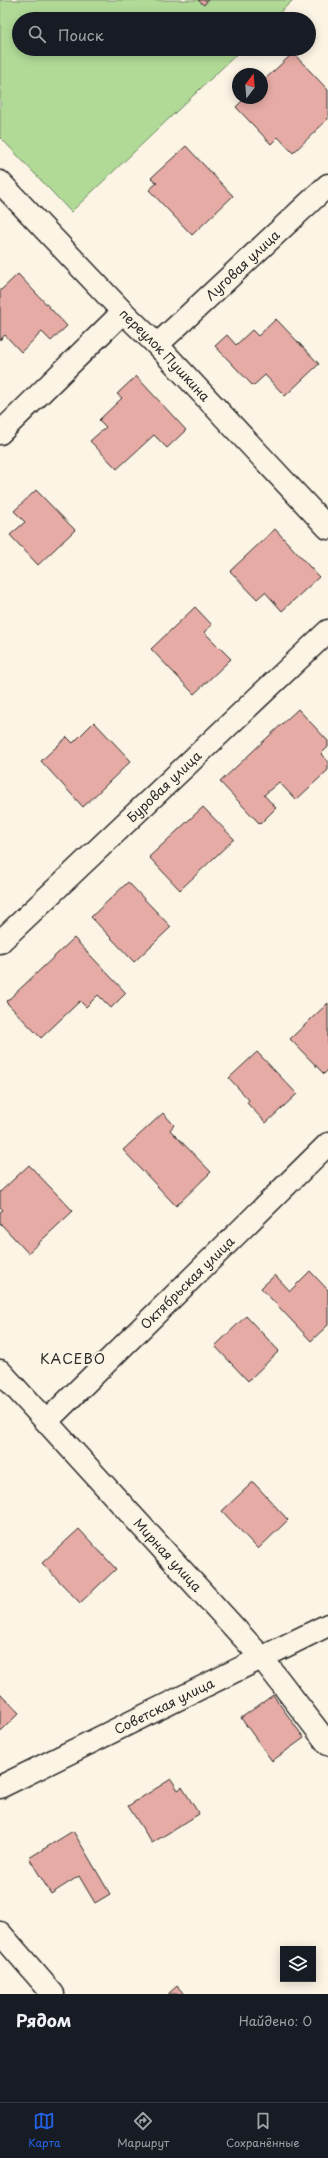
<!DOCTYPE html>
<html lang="ru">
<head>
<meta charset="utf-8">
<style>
  :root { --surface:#171b24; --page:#242831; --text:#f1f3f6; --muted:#9ea1a6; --line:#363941; --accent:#2563eb }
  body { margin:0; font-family:"Playpen Sans",sans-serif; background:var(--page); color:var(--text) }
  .controls { position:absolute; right:12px; bottom:12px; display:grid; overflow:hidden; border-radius:0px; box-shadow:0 2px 10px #0003 }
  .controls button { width:36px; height:36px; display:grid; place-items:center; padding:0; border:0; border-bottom:1px solid var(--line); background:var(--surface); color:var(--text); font:20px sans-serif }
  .compass { position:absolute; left:232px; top:68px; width:36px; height:36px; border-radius:50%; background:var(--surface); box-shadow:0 2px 10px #0003; rotate:16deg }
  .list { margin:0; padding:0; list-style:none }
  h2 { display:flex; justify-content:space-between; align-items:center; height:52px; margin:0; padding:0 16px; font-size:17px }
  h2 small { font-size:13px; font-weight:400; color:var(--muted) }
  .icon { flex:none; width:22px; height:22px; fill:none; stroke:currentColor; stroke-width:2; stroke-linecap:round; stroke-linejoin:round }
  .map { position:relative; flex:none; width:328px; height:1994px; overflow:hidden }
  .search { position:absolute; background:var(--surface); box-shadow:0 2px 10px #0003; left:12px; right:12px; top:12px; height:44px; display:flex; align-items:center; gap:10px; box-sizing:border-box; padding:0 14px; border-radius:22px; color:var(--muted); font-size:15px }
  .sheet { height:108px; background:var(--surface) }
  nav { display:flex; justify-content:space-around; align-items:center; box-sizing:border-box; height:56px; border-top:1px solid var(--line); background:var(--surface); font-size:11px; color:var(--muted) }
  nav a { display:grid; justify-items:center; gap:2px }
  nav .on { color:var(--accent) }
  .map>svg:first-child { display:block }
  .green { fill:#b1da97; stroke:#6e8261 }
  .building { fill:#e6aba5; stroke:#2b2b2b }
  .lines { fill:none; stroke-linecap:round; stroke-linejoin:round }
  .street-casing { stroke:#2b2b2b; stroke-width:25 }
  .secondary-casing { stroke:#2b2b2b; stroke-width:25 }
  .street { stroke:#fcf5e5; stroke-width:22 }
  .secondary { stroke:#fcf5e5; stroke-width:22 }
  .labels { text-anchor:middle; stroke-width:3.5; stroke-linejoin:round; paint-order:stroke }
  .street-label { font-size:13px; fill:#2b2b2b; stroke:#fcf5e5 }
  .neighbourhood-label { font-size:14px; letter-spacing:1px; fill:#2b2b2b; stroke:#fcf5e5 }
</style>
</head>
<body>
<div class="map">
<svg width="328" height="1994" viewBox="0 0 328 1994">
  <rect width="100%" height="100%" fill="#fcf5e5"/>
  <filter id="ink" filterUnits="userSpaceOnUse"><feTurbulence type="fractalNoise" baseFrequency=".025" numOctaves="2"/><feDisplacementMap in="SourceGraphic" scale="8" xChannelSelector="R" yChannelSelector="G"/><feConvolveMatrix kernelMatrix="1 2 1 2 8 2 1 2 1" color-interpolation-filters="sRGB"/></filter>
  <g filter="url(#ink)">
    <path class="green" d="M0,0H293L273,19H19V49H242L71,212L0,137Z"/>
    <g class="building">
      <path d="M198,0H208L204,5Z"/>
      <path d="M293,53L328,90V119L293,153L278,137L271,144L236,107L245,98H262V82Z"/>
      <path d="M186,146L233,196L192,235L149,190L157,183L151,178Z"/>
      <path d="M18,274L67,326L51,341L42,332L21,352L5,335L0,340V291Z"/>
      <path d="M276,319L319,364L285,396L265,375L253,386L215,346L227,335L236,345L252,330L258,336Z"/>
      <path d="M136,376L186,430L167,448L154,435L117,469L90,441L106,427L99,420L122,398L117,394Z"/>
      <path d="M36,490L75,530L38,565L10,535L25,522L14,511Z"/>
      <path d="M275,529L319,577L282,611L265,592L257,599L230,571Z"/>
      <path d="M195,607L212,625L204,632L231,659L194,694L151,649Z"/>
      <path d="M298,709L328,741V747L321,754L328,762V770L296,800L279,782L264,795L276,808L260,824L220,782Z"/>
      <path d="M94,722L131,761L83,807L41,761L67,737L73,743Z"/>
      <path d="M203,807L234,839L180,890L149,857Z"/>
      <path d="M128,882L171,927L134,962L91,917Z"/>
      <path d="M74,938L126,993L111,1008L98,995L86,1007L80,1001L41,1038L6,1002Z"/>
      <path d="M328,1003V1070L324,1074L290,1039Z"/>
      <path d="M257,1052L297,1094L266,1123L247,1103L249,1100L229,1078Z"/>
      <path d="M163,1113L174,1125L170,1130L211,1172L176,1206L123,1150Z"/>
      <path d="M29,1165L73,1211L28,1253L0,1223V1212L3,1210L0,1207V1192Z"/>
      <path d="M310,1271L328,1290V1325L311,1341L261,1288L275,1275L290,1291Z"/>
      <path d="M246,1316L279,1351L248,1381L215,1346Z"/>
      <path d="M253,1482L288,1520L258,1549L222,1511Z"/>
      <path d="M79,1529L116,1569L80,1603L42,1563Z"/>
      <path d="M0,1693L19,1713L0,1732Z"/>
      <path d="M273,1695L304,1738L272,1761L241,1718Z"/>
      <path d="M171,1779L178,1790L182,1787L199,1814L152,1843L128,1806Z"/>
      <path d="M73,1831L110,1894L95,1903L79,1876L51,1894L29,1858Z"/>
      <path d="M177,1986L184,1994H168Z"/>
    </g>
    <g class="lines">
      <g class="street-casing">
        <g id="street">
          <path id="s1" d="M0,182L123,312L157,345L328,528"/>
          <path id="s2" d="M157,345L328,185"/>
          <path d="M0,433L123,312"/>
          <path id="s3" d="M0,942L328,631"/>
          <path id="s4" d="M0,1371L262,1658L328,1744"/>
          <path id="s5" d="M47,1421L328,1144"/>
          <path d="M0,1933L53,1994"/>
        </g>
      </g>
      <g class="secondary-casing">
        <g id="secondary">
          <path id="s6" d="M0,1787L328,1625"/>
        </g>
      </g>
      <use href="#street" class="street"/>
      <use href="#secondary" class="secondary"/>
    </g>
  </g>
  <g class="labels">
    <g class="street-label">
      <text dy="5" stroke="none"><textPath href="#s2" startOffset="117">Луговая улица</textPath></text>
      <text dy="5" stroke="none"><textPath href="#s1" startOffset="239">переулок Пушкина</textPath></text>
      <text dy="5" stroke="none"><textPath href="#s3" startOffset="226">Буровая улица</textPath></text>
      <text dy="5" stroke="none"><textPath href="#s5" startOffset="197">Октябрьская улица</textPath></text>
      <text dy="5" stroke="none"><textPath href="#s4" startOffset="249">Мирная улица</textPath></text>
      <text dy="5" stroke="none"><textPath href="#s6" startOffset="183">Советская улица</textPath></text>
    </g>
    <g class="neighbourhood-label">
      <text x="73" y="1364">КАСЕВО</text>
    </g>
  </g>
</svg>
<div class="controls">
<button><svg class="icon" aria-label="layers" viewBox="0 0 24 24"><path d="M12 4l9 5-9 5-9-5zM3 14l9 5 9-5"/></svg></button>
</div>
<svg class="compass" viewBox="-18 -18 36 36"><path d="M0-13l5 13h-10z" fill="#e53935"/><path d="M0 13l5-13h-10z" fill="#9ea1a6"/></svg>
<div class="search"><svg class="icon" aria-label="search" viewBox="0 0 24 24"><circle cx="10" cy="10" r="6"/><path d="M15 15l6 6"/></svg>Поиск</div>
</div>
<section class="sheet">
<h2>Рядом<small>Найдено: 0</small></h2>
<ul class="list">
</ul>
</section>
<nav>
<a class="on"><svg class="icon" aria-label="map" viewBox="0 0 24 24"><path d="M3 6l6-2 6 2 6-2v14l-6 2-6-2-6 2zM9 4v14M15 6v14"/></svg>Карта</a>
<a><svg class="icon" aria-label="directions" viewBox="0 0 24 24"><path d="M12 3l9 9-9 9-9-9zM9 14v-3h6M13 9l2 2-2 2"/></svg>Маршрут</a>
<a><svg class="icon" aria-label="saved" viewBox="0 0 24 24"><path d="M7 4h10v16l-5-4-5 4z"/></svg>Сохранённые</a>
</nav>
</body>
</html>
